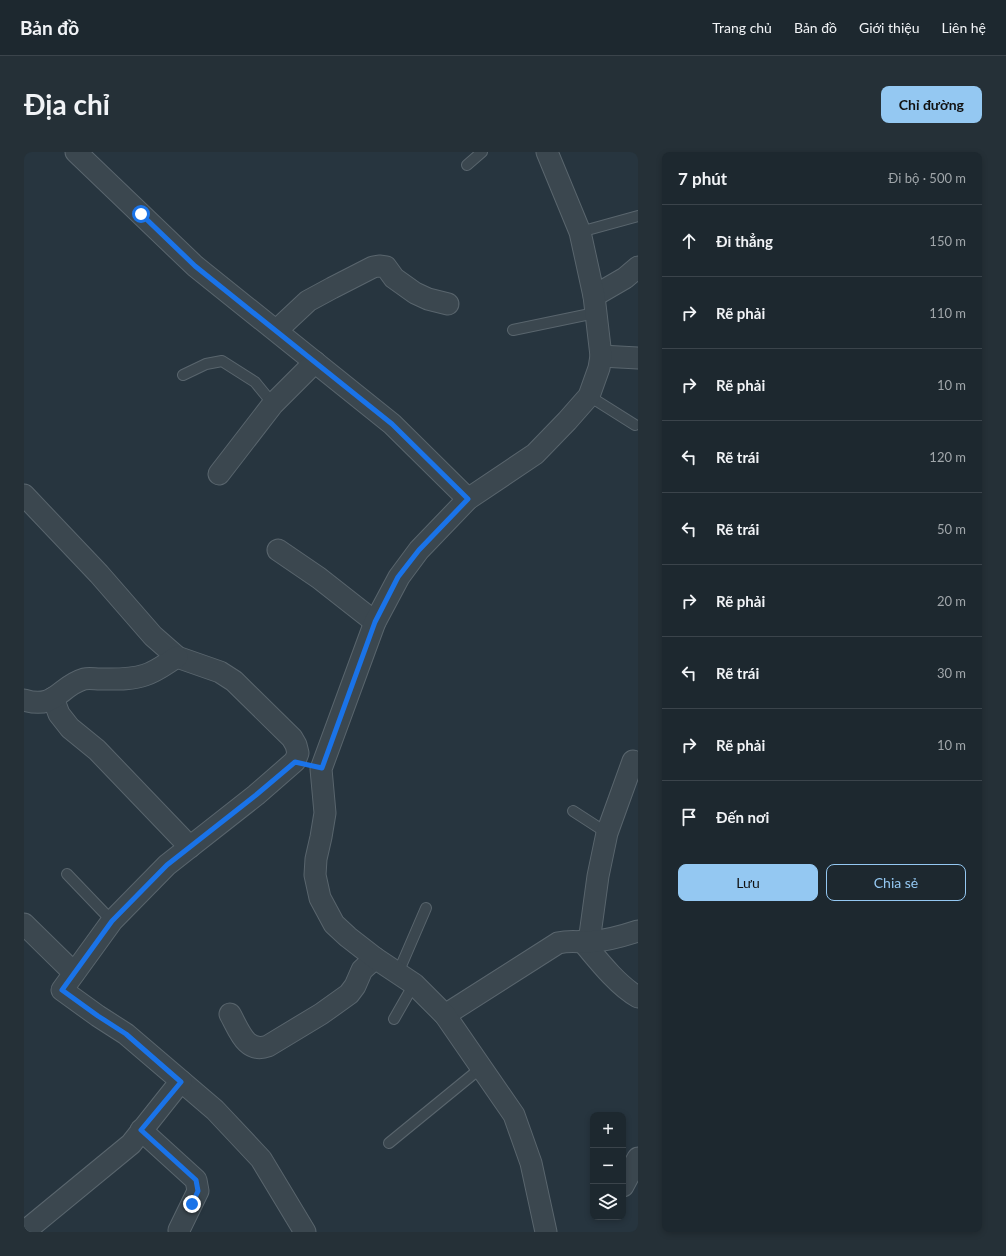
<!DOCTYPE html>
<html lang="vi">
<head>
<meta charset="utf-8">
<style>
  :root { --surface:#1d282f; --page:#253037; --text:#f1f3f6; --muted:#a0a6aa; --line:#3b444b; --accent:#94c8f2 }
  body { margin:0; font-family:Lato,sans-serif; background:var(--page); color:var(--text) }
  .controls { position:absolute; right:12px; bottom:12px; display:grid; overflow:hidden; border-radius:8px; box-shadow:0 2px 6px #0003 }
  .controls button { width:36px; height:36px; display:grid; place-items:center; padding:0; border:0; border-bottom:1px solid var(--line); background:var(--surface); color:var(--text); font:20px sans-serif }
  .stop { position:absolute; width:12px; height:12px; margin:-9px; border:3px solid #1a73e8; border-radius:50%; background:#fff }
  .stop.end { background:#1a73e8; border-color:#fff; box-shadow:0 1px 4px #0008 }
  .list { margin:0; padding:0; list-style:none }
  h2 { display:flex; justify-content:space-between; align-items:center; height:52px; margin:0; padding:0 16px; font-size:17px }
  h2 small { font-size:13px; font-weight:400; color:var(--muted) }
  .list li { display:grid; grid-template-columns:26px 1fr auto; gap:12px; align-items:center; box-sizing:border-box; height:72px; padding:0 16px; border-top:1px solid var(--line) }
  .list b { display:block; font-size:15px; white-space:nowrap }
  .list em { font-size:13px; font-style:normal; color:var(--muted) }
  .actions { display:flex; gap:8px; padding:12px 16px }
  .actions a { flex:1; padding:9px 0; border:1px solid var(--accent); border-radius:8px; text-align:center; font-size:14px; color:var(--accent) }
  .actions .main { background:var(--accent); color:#111 }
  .icon { flex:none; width:22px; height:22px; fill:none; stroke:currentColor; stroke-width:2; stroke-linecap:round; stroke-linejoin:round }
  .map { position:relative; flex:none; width:614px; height:1080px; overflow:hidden; border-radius:8px }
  header { display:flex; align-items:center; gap:24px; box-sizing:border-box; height:56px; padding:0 20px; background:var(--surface); border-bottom:1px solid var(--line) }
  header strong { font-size:19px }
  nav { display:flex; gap:22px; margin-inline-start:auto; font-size:14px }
  .intro { display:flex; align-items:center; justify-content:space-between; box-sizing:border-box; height:96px; padding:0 24px }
  h1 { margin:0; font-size:28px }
  .button { padding:10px 18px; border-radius:8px; background:var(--accent); color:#111; font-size:14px; font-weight:700 }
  main { display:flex; gap:24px; padding:0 24px }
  aside { flex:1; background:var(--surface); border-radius:8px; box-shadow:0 2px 6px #0003 }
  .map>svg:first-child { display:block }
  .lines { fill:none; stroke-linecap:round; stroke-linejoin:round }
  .service-casing { stroke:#59656d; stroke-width:12 }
  .minor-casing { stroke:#59656d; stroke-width:23 }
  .service { stroke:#3b474f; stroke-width:10 }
  .minor { stroke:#3b474f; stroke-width:21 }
  .route { stroke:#1a73e8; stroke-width:5 }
</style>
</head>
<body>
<header>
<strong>Bản đồ</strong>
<nav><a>Trang chủ</a><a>Bản đồ</a><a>Giới thiệu</a><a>Liên hệ</a></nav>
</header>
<div class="intro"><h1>Địa chỉ</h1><a class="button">Chỉ đường</a></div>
<main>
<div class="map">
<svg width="614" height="1080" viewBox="0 0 614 1080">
  <rect width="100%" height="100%" fill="#27353f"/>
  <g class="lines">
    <g class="service-casing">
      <g id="service">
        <path d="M443,13L458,0"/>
        <path d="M556,80L614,64"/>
        <path d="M489,178L571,161"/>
        <path d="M159,223L182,212L198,209L231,230L249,252"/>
        <path d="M565,244L611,273"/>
        <path d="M549,659L583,681"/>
        <path d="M43,722L88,769"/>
        <path d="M374,821L402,756"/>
        <path d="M370,867L390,832"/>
        <path d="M365,991L458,915"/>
      </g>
    </g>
    <g class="minor-casing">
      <g id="minor">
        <path d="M52,0L171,114L368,272L444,347"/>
        <path d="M570,144L601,126L614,115"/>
        <path d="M253,178L284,149L308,136L349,115L355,114L362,115L370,126L391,141L404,147L424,152"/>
        <path d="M577,204L614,206"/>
        <path d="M195,322L249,252L291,210"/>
        <path d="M0,343L75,422L129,484L153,505L196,520L210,529L268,586L272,593L274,601L271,609L232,643L143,713L88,769L38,838L74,864L102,882L191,958L237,1007L281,1080"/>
        <path d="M254,398L295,426L351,470"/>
        <path d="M29,546L35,562L46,576L73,598L166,695"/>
        <path d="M0,548C32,558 35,534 60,527C65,526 71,527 76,527C90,527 107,528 121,523C132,520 143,511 153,505"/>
        <path d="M0,772L50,821"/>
        <path d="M558,789C573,807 594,834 614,845"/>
        <path d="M565,790L574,724L583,681L609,609"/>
        <path d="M206,862C215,878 222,902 244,894L297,862L325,842L331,834L338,818L351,806"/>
        <path d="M421,863L534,791C546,788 553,790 565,790C581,789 599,784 614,779"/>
        <path d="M117,978L172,1028L174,1039L155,1078"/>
        <path d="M599,1034L614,1006"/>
        <path d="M0,1080L107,992L157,929"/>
        <path d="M522,1080L507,1011L490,963L421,863L390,832L351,806L324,785L310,772L296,746L291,723L292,707L297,685L301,661L297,617L351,470L375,425L395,398L444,347L511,302L543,269L565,244L575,216L577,204L570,144L556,80L523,0"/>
      </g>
    </g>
    <use href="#service" class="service"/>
    <use href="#minor" class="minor"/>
  </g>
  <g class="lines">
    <path class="route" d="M117,62L171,114L368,272L444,347L395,398L374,425L351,470L298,616L271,610L232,643L143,713L88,769L38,838L74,864L102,882L157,930L117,978L172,1028L174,1039L168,1052"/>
  </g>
</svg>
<div class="controls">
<button>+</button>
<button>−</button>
<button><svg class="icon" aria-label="layers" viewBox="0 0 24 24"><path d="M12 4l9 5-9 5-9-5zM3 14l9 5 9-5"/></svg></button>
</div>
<div class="stop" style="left:117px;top:62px"></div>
<div class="stop end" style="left:168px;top:1052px"></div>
</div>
<aside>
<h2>7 phút<small>Đi bộ · 500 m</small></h2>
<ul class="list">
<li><svg class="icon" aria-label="ahead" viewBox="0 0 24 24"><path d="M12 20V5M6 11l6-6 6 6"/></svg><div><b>Đi thẳng</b></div><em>150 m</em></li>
<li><svg class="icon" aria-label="right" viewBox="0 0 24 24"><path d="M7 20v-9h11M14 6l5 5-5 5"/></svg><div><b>Rẽ phải</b></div><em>110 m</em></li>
<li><svg class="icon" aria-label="right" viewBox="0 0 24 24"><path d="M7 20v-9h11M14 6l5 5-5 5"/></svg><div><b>Rẽ phải</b></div><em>10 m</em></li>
<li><svg class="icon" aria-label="left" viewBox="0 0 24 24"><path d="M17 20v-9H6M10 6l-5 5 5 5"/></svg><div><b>Rẽ trái</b></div><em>120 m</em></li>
<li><svg class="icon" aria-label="left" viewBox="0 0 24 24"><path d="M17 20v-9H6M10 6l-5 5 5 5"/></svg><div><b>Rẽ trái</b></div><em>50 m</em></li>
<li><svg class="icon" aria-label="right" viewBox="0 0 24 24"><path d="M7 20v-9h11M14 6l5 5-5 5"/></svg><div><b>Rẽ phải</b></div><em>20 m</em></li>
<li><svg class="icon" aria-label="left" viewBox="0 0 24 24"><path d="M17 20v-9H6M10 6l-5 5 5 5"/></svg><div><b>Rẽ trái</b></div><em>30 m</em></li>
<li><svg class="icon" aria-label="right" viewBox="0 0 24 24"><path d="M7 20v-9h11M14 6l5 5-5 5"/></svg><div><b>Rẽ phải</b></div><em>10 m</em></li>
<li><svg class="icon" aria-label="arrive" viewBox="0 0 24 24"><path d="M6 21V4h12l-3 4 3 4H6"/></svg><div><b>Đến nơi</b></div></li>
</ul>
<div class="actions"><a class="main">Lưu</a><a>Chia sẻ</a></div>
</aside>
</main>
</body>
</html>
